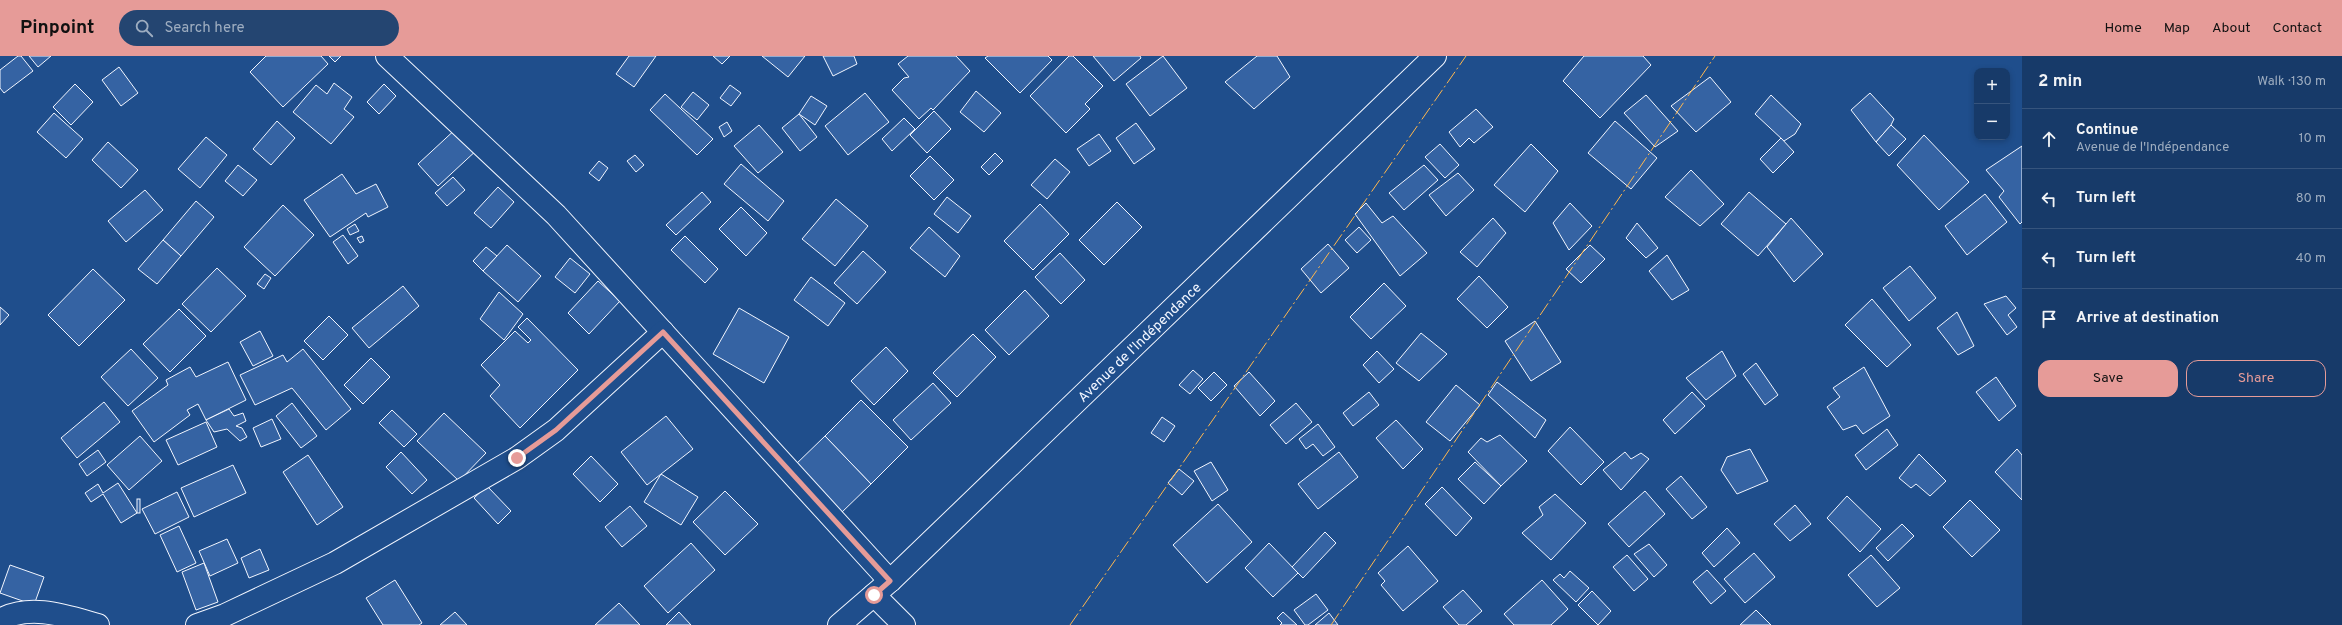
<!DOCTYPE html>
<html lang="en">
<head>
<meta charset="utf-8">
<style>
  :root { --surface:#173a69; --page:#244571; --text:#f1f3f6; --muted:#9eadc0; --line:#36547d; --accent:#e69b98 }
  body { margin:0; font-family:Overpass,sans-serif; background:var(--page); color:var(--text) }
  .controls { position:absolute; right:12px; top:12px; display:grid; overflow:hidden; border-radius:8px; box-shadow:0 2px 6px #0003 }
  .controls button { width:36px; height:36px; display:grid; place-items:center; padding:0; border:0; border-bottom:1px solid var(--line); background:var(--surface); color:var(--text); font:20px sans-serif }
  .stop { position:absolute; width:12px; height:12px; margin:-9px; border:3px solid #e69b98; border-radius:50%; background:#fff }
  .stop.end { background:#e69b98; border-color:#fff; box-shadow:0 1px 4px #0008 }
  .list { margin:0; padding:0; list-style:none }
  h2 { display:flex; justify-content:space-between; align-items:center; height:52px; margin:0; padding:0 16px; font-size:17px }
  h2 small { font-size:13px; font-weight:400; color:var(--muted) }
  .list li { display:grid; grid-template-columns:26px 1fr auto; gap:12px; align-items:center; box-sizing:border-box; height:60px; padding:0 16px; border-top:1px solid var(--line) }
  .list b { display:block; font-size:15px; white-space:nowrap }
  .list p { margin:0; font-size:13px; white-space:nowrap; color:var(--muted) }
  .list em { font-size:13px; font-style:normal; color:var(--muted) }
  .actions { display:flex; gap:8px; padding:12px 16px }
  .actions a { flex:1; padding:9px 0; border:1px solid var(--accent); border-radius:12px; text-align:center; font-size:14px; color:var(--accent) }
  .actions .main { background:var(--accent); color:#111 }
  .icon { flex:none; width:22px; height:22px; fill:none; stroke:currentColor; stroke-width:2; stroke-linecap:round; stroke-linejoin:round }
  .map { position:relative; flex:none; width:2022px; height:569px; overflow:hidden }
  header { display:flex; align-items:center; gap:24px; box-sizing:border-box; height:56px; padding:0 20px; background:var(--accent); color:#111 }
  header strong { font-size:19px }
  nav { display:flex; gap:22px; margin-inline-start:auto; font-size:14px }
  .search { width:280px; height:36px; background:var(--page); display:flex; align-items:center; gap:10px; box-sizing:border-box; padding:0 14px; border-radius:22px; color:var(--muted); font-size:15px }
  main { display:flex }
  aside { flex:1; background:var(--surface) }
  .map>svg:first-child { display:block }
  .building { fill:#3563a3; stroke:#f2f6ff }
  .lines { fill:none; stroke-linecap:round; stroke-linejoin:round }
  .street-casing { stroke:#f2f6ff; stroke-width:24 }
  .secondary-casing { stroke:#f2f6ff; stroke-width:24 }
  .primary-casing { stroke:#f2f6ff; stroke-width:24 }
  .street { stroke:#1f4e8c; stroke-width:22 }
  .secondary { stroke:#1f4e8c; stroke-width:22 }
  .primary { stroke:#1f4e8c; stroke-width:22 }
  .power { stroke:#ffb74d; stroke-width:1; stroke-dasharray:14 3 2 3; stroke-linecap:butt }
  .route { stroke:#e69b98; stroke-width:5 }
  .labels { text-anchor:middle; stroke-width:3; stroke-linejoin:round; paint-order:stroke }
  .street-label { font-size:14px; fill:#f2f6ff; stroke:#1f4e8c }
</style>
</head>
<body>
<header>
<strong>Pinpoint</strong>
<div class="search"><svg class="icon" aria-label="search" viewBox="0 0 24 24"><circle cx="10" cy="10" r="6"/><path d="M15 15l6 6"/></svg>Search here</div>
<nav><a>Home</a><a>Map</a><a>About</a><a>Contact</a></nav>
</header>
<main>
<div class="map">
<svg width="2022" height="569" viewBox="0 0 2022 569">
  <rect width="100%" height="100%" fill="#1f4e8c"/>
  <g class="building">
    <path d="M18,0H21L33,15L4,37L0,32V14Z"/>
    <path d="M29,0H51L38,11Z"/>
    <path d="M266,0H321L328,8L283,51L250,16Z"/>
    <path d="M329,0H341L335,6Z"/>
    <path d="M629,0H656L634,31L616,18Z"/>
    <path d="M713,0H730L722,8Z"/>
    <path d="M762,0H805L788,21Z"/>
    <path d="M823,0H854L857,8L833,20Z"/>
    <path d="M908,0H956L970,15L933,54L931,52L919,63L892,34L904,22L909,21L898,8Z"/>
    <path d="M988,0H1048L1052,4L1020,37L985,2Z"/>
    <path d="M1069,0H1073L1103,30L1085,48L1090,53L1066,77L1030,40Z"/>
    <path d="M1093,0H1140L1141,2L1114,25Z"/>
    <path d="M1163,0L1187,32L1150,60L1126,28Z"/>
    <path d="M1257,0H1277L1290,21L1254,53L1225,26Z"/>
    <path d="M1584,0H1643L1651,9L1600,62L1563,25Z"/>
    <path d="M119,11L138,37L121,50L102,24Z"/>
    <path d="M1710,21L1731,46L1696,76L1671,50Z"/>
    <path d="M334,27L352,41L344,53L354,61L331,88L293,56L316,29L327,38Z"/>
    <path d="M75,28L93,46L71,69L53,51Z"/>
    <path d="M384,28L396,40L379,58L367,46Z"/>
    <path d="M730,29L741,37L731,50L720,42Z"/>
    <path d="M976,35L1001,57L984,76L960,56Z"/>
    <path d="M693,36L709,49L697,64L681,51Z"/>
    <path d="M865,37L889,66L848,99L825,70Z"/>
    <path d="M1870,37L1894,63L1891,69L1876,86L1851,54Z"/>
    <path d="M665,38L713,83L697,99L650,54Z"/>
    <path d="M1646,39L1678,75L1655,91L1624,57Z"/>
    <path d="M1771,39L1801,68L1795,78L1784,85L1755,58Z"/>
    <path d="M811,40L827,50L815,69L799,58Z"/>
    <path d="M1476,53L1493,71L1474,87L1469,82L1460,91L1449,76Z"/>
    <path d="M934,55L951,73L927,97L910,79Z"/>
    <path d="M54,57L83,83L66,102L37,76Z"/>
    <path d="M799,58L817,81L800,95L782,72Z"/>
    <path d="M904,62L915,73L892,95L882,83Z"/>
    <path d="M277,65L295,82L271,109L253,93Z"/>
    <path d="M1615,65L1657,102L1631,133L1588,97Z"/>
    <path d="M727,66L732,75L724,81L719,71Z"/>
    <path d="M1136,67L1155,93L1134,108L1116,82Z"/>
    <path d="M759,69L783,96L758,117L734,90Z"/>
    <path d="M1891,69L1906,83L1889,100L1876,86Z"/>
    <path d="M459,70L479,92L438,130L418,108Z"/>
    <path d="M1099,78L1111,95L1089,110L1077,93Z"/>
    <path d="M1924,79L1969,126L1939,154L1897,109Z"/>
    <path d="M206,81L227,99L200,132L178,113Z"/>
    <path d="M1781,82L1794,96L1773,117L1760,103Z"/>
    <path d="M108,86L138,114L121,132L92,104Z"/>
    <path d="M1440,88L1459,109L1445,122L1425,101Z"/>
    <path d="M1531,88L1558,115L1525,156L1494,129Z"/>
    <path d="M2022,90V166L2020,168L1999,141L2004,135L1986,114Z"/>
    <path d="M995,97L1003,105L989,119L981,111Z"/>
    <path d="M635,99L644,109L636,116L627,105Z"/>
    <path d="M930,100L954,124L934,144L910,120Z"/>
    <path d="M1055,103L1070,116L1047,143L1031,129Z"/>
    <path d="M599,105L608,112L599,125L589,117Z"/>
    <path d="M741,108L784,145L768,165L724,128Z"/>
    <path d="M238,109L257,124L243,140L225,125Z"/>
    <path d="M1424,109L1438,124L1404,154L1389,137Z"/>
    <path d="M1691,114L1724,148L1700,170L1665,141Z"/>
    <path d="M1458,117L1474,134L1446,160L1429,139Z"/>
    <path d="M342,118L356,138L376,128L388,151L368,161L366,157L330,181L304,144Z"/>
    <path d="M453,121L465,134L447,150L435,137Z"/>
    <path d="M498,131L514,146L491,172L474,157Z"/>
    <path d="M145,134L163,154L126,186L108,165Z"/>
    <path d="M702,136L711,146L676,179L666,169Z"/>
    <path d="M1749,136L1786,168L1758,200L1721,168Z"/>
    <path d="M1985,138L2007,166L1967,199L1945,170Z"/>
    <path d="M947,141L971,160L958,177L934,158Z"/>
    <path d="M836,143L868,170L835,210L802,183Z"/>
    <path d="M196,145L214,161L181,200L163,184Z"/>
    <path d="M1117,146L1142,171L1104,209L1079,184Z"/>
    <path d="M1366,147L1382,167L1393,160L1427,197L1400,220L1355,158Z"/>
    <path d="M1570,147L1592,170L1569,194L1553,167Z"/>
    <path d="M1040,148L1069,178L1033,214L1004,185Z"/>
    <path d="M283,149L314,179L275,220L244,191Z"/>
    <path d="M741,151L767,177L746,200L719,173Z"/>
    <path d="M1493,162L1506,177L1477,211L1460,196Z"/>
    <path d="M1791,162L1823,198L1794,226L1767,191Z"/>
    <path d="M1637,167L1658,192L1646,202L1626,182Z"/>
    <path d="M355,168L359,175L350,179L347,173Z"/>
    <path d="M929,171L960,200L945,221L910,192Z"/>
    <path d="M1359,171L1371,184L1357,197L1345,184Z"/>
    <path d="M343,179L358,200L348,208L333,186Z"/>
    <path d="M362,180L364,185L360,187L357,182Z"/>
    <path d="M685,180L718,213L705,227L671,194Z"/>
    <path d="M163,184L181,200L157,228L138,213Z"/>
    <path d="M1328,188L1349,212L1321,237L1301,213Z"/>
    <path d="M507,189L541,220L518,246L483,215Z"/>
    <path d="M1590,189L1605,203L1581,227L1566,213Z"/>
    <path d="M486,191L497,200L483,215L473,205Z"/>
    <path d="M863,195L886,216L857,248L834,227Z"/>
    <path d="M1060,197L1085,224L1061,248L1035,221Z"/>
    <path d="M1667,199L1689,234L1672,244L1649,215Z"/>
    <path d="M570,202L590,218L575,237L555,221Z"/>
    <path d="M1910,210L1936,242L1909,265L1883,232Z"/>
    <path d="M217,212L246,240L211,276L182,248Z"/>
    <path d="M93,213L125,244L79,290L48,259Z"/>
    <path d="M265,218L271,222L264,233L257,228Z"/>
    <path d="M1479,220L1508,251L1487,272L1457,243Z"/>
    <path d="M811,221L845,247L828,270L794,244Z"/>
    <path d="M598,225L620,245L589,278L568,257Z"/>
    <path d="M1384,227L1406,250L1371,283L1350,261Z"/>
    <path d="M403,230L419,250L369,292L352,272Z"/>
    <path d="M1025,234L1049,260L1009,299L985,274Z"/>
    <path d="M499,236L523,258L504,284L480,263Z"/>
    <path d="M2006,240L2016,252L2008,259L2017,271L2007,279L1984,248Z"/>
    <path d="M1872,243L1911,289L1887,311L1845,269Z"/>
    <path d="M0,251L9,259L0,269Z"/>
    <path d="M739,252L789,281L764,327L713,298Z"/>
    <path d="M179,253L206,280L170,316L143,288Z"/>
    <path d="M1957,256L1974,290L1958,299L1937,272Z"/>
    <path d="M329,260L348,279L323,304L304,285Z"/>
    <path d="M527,262L578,314L520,372L490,340L500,329L481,309L515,275L528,287L531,284L518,271Z"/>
    <path d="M1535,265L1561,306L1531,325L1505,285Z"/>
    <path d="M260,275L273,300L253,310L240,286Z"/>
    <path d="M1421,277L1447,298L1419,325L1396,307Z"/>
    <path d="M973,278L996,301L957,341L933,317Z"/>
    <path d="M886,291L908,315L874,349L851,325Z"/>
    <path d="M131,293L158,322L128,350L101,321Z"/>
    <path d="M303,293L351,353L326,374L292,332L255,349L240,319L283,299L287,306Z"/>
    <path d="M1377,295L1394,313L1379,327L1363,309Z"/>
    <path d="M1722,295L1736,320L1706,344L1686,322Z"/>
    <path d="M371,302L390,321L363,348L344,329Z"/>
    <path d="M228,306L246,344L206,364L198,348L187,354L190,359L154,386L132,355L168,329L166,324L190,311L196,321Z"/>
    <path d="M1756,307L1778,339L1765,349L1743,318Z"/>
    <path d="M1864,311L1890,360L1863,378L1856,369L1843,374L1827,351L1840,341L1833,332Z"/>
    <path d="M1193,314L1203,323L1190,338L1179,329Z"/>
    <path d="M1214,316L1227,329L1211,345L1198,332Z"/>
    <path d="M1249,316L1275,345L1260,360L1234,330Z"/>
    <path d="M1996,321L2016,350L1999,365L1976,336Z"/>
    <path d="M1497,326L1546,364L1535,382L1488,339Z"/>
    <path d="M933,327L951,347L911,384L893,364Z"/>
    <path d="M1456,329L1480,349L1450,385L1426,366Z"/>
    <path d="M1369,336L1379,349L1353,370L1343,357Z"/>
    <path d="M1692,336L1705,350L1675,378L1663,364Z"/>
    <path d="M861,344L908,391L871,428L825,380Z"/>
    <path d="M104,346L120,366L77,402L61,382Z"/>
    <path d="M292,347L317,380L301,392L276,360Z"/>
    <path d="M1296,347L1312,366L1286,388L1270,369Z"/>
    <path d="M229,353L234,360L243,357L246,365L236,370L242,372L247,381L240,385L227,373L214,376L206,364Z"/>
    <path d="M392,354L417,378L404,391L379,367Z"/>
    <path d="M444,357L486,397L459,425L417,385Z"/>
    <path d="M666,360L693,393L647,429L621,396Z"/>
    <path d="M1162,361L1175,370L1164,386L1151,377Z"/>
    <path d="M272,363L281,383L261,391L253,372Z"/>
    <path d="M1396,364L1423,393L1403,413L1376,382Z"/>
    <path d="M206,366L217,391L178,409L166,384Z"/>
    <path d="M1318,368L1335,391L1323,400L1313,388L1306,393L1299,383Z"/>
    <path d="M1570,371L1604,406L1581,429L1548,395Z"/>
    <path d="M1887,373L1898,389L1866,414L1855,399Z"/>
    <path d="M1500,379L1527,405L1501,430L1468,396L1481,382L1487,386Z"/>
    <path d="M140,380L162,405L129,434L107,409Z"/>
    <path d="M825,380L871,428L840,458L793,411Z"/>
    <path d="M1750,393L1768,425L1737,438L1721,414L1727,401Z"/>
    <path d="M2017,393L2022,399V444L1995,416Z"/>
    <path d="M98,394L106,406L87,420L79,408Z"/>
    <path d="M401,396L427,424L412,438L386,411Z"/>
    <path d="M1339,396L1358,421L1318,453L1298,428Z"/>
    <path d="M1625,396L1631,403L1641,397L1649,403L1621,434L1603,414Z"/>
    <path d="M1919,398L1946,425L1930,440L1916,428L1911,432L1899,422Z"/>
    <path d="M308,399L343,451L317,469L283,416Z"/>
    <path d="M591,400L618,428L600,446L573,418Z"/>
    <path d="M1211,406L1228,434L1212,445L1194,415Z"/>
    <path d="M1475,406L1501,430L1484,448L1458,423Z"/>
    <path d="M233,409L246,437L194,461L181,432Z"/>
    <path d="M1179,413L1194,425L1182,439L1168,427Z"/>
    <path d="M661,418L698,441L681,469L644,446Z"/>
    <path d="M1681,420L1707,451L1692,463L1666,433Z"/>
    <path d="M118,427L137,457L121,467L103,438L91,446L85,437L98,428L103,437Z"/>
    <path d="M487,430L511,455L498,468L474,442Z"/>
    <path d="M1442,431L1472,462L1456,480L1425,448Z"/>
    <path d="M725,435L758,468L725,499L693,466Z"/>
    <path d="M1645,435L1665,458L1629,491L1608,468Z"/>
    <path d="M177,436L189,461L155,478L142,453Z"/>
    <path d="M1555,438L1586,467L1551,504L1522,477L1543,459L1539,451Z"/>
    <path d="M1847,440L1881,473L1860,496L1827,462Z"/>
    <rect x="137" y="443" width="3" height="14"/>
    <path d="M1970,444L2000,474L1972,501L1943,471Z"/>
    <path d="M1218,448L1252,486L1207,527L1173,489Z"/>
    <path d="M1795,449L1811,468L1790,485L1774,468Z"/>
    <path d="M630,450L647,470L622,491L605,471Z"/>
    <path d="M1902,468L1914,480L1888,505L1876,492Z"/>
    <path d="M179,470L196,507L177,516L160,479Z"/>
    <path d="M1727,472L1740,487L1714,511L1702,497Z"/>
    <path d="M1325,476L1336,487L1303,522L1292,511Z"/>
    <path d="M227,483L238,507L210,520L199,495Z"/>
    <path d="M691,487L715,514L668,557L644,530Z"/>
    <path d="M1269,487L1298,517L1273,541L1245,512Z"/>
    <path d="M1649,488L1667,509L1654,521L1634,498Z"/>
    <path d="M1408,490L1438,525L1403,555L1381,529L1385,525L1378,517Z"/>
    <path d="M260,493L269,514L249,522L241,502Z"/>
    <path d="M1754,497L1775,521L1745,547L1724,523Z"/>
    <path d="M1627,499L1648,523L1634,535L1613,511Z"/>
    <path d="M1871,499L1900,532L1877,551L1848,519Z"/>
    <path d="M204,507L218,546L196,554L182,516Z"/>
    <path d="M10,509L44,521L34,549L0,537Z"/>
    <path d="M1707,514L1726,535L1711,548L1693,526Z"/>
    <path d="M1570,515L1589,532L1576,546L1553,524L1560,518L1564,522Z"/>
    <path d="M395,524L422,567L419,569H383L366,542Z"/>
    <path d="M1542,524L1568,553L1551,569H1514L1504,558Z"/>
    <path d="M1463,534L1482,555L1466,569H1459L1443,551Z"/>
    <path d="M1592,535L1611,555L1598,569L1578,549Z"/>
    <path d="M1316,538L1328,554L1308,569H1305L1294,554Z"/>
    <path d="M619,547L640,569H595Z"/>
    <path d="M1756,554L1771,569H1740Z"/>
    <path d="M455,556L467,569H440Z"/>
    <path d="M679,556L691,569H666Z"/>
    <path d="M1283,556L1297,569H1280L1282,567L1277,562Z"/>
    <path d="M1329,557L1338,569H1315Z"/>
  </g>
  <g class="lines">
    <g class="street-casing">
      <g id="street">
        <path d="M387,0L556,159L890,525"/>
        <path d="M0,564C30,547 66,560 98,569"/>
        <path d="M197,569L225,559L335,507L517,402L556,374L663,276"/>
      </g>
    </g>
    <g class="secondary-casing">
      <path id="secondary" d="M874,539L904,569"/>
    </g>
    <g class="primary-casing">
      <path id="primary" d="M839,569L890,525L1435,0"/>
    </g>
    <use href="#street" class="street"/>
    <use href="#secondary" class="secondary"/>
    <use href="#primary" class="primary"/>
    <g class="power">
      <path d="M1070,569L1466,0"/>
      <path d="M1331,569L1715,0"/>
    </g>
  </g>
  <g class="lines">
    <path class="route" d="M517,402L556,374L663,276L890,525L874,539"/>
  </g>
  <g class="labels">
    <g class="street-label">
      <text transform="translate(1139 286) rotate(-44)" y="5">Avenue de l'Indépendance</text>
    </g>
  </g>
</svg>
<div class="controls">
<button>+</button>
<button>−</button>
</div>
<div class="stop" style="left:874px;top:539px"></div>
<div class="stop end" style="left:517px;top:402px"></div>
</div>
<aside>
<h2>2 min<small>Walk · 130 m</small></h2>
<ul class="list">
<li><svg class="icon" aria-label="ahead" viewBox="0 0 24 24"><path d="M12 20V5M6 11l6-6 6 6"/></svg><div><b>Continue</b><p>Avenue de l'Indépendance</p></div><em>10 m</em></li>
<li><svg class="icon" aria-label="left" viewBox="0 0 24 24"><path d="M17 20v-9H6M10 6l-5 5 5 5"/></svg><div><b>Turn left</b></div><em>80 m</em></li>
<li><svg class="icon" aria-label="left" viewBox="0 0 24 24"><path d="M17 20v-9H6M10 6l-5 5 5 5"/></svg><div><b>Turn left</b></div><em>40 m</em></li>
<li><svg class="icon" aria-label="arrive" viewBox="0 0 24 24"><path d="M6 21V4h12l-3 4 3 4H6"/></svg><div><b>Arrive at destination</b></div></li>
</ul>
<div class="actions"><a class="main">Save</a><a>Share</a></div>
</aside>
</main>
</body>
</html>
